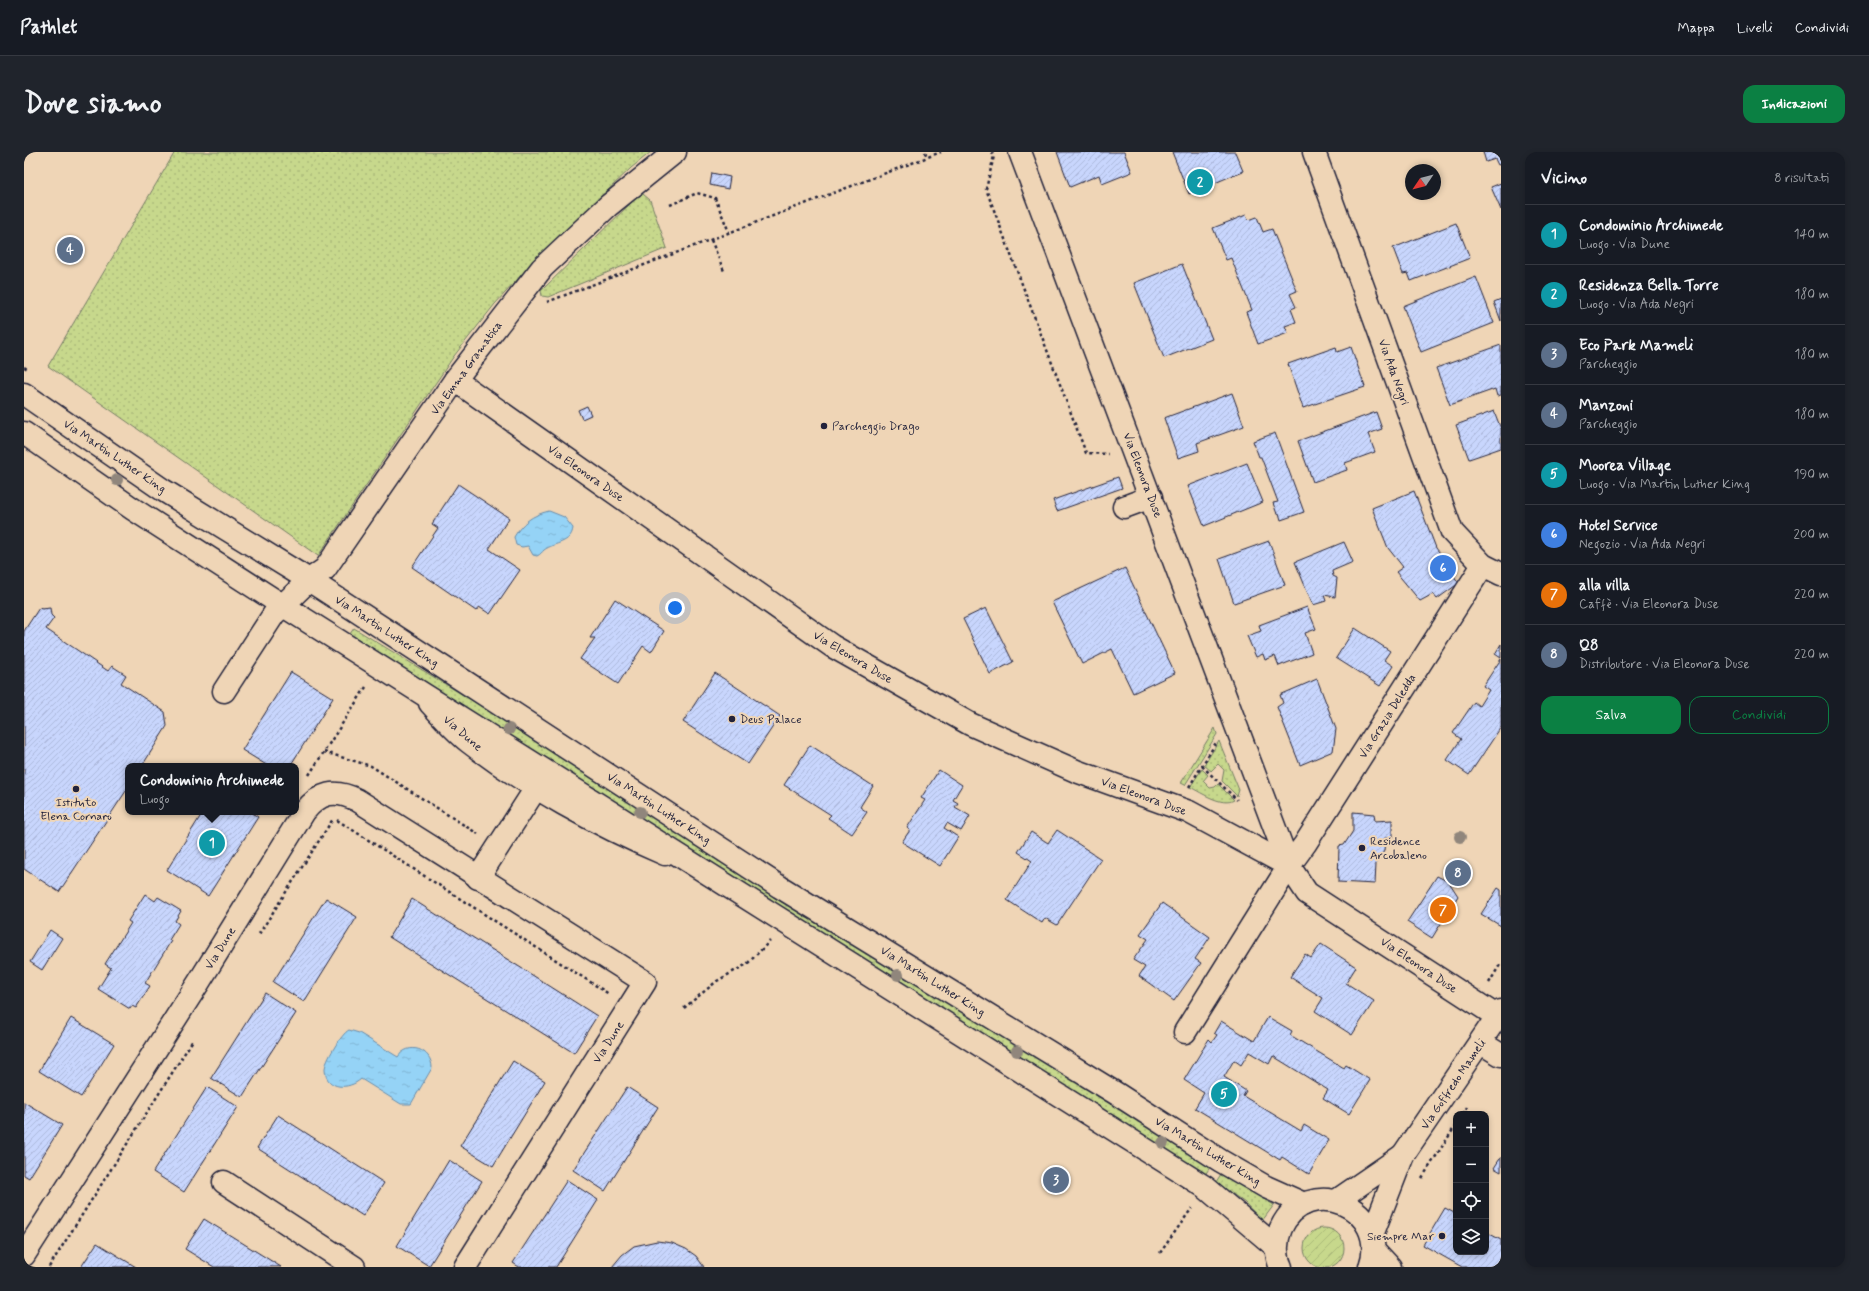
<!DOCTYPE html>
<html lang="it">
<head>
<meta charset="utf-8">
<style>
  :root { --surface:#171b24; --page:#20242c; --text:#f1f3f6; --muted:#9ea1a6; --line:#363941; --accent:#0b8043 }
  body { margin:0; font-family:Mynerve,sans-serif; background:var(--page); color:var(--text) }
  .controls { position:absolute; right:12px; bottom:12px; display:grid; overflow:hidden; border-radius:8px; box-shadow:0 2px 6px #0003 }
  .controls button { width:36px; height:36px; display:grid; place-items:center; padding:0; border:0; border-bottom:1px solid var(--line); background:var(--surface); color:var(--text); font:20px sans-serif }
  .compass { position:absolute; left:1381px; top:12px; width:36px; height:36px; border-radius:50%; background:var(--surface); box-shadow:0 2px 6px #0003; rotate:235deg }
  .you { position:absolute; left:651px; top:456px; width:14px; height:14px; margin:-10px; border:3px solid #fff; border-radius:50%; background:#1a73e8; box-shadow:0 0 0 6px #1a73e833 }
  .badge { display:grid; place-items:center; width:26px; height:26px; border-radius:50%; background:var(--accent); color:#fff; font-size:13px; font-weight:700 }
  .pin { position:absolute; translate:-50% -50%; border:2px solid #fff; box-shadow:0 1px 4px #0006 }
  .popup { position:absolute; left:101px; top:611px; width:174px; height:52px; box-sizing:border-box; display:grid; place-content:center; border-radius:8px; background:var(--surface); filter:drop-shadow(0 1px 3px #0005); font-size:13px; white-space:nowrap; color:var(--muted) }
  .popup b { font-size:15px; color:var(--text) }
  .popup::after { content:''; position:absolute; left:50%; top:100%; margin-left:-8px; border:8px solid transparent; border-top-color:var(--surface) }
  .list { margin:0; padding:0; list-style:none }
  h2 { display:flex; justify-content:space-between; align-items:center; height:52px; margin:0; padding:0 16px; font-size:17px }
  h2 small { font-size:13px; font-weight:400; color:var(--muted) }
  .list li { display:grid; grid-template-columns:26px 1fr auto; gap:12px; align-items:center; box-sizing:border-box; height:60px; padding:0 16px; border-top:1px solid var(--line) }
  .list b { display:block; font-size:15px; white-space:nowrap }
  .list p { margin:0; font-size:13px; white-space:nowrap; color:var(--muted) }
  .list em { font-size:13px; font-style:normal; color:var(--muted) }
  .actions { display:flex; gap:8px; padding:12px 16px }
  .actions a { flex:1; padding:9px 0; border:1px solid var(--accent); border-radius:12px; text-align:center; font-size:14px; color:var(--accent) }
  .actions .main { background:var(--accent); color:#fff }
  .icon { flex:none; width:22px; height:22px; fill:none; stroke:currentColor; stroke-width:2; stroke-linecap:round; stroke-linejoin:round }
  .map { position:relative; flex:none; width:1477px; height:1115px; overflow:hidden; border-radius:12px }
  header { display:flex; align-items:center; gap:24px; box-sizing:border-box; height:56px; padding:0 20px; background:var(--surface); border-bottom:1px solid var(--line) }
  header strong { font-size:19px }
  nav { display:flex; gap:22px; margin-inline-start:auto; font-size:14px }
  .intro { display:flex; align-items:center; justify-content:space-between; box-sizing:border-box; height:96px; padding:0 24px }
  h1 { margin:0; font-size:28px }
  .button { padding:10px 18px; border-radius:12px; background:var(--accent); color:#fff; font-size:14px; font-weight:700 }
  main { display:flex; gap:24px; padding:0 24px }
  aside { flex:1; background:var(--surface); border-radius:12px; box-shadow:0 2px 6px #0003 }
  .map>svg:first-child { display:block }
  .grass { fill:url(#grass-dots); stroke:#747d64 }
  .garden { fill:url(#garden-furrows); stroke:#747d64 }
  .water { fill:url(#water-ripples); stroke:#678cab }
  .building { fill:url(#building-hatch); stroke:#22223b }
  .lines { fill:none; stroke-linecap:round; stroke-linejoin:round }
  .minor-casing { stroke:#22223b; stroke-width:25 }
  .major-casing { stroke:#22223b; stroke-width:25 }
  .path { stroke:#22223b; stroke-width:2.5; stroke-dasharray:3 3; stroke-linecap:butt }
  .minor { stroke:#efd5b6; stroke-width:22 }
  .major { stroke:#efd5b6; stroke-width:22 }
  .tree { fill:#90867b }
  .poi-dot { fill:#22223b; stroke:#efd5b6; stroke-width:1.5 }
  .labels { text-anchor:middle; stroke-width:4; stroke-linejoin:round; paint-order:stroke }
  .street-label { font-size:12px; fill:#22223b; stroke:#efd5b6 }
  .poi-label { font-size:12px; fill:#22223b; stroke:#efd5b6; text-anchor:start }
</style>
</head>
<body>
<header>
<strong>Pathlet</strong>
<nav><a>Mappa</a><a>Livelli</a><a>Condividi</a></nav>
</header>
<div class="intro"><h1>Dove siamo</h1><a class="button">Indicazioni</a></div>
<main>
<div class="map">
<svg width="1477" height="1115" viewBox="0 0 1477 1115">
  <defs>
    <pattern id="grass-dots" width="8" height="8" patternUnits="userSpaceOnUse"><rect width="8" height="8" fill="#c7d88c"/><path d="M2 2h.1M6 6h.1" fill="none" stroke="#abb97a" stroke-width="1.8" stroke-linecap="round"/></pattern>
    <pattern id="garden-furrows" width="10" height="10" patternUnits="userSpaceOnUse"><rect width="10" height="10" fill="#c7d88c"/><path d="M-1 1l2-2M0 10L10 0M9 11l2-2" fill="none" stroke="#abb97a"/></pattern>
    <pattern id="water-ripples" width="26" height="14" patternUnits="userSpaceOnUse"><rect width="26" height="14" fill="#95d3f6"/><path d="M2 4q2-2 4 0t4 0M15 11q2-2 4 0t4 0" fill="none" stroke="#80b5d4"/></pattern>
    <pattern id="building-hatch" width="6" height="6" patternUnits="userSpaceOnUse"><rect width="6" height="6" fill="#c8d6fd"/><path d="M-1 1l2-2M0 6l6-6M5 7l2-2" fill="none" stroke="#acb7da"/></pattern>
  </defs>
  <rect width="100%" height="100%" fill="#efd5b6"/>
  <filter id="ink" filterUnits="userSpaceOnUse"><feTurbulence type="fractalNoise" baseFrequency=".025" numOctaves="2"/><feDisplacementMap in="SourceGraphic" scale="8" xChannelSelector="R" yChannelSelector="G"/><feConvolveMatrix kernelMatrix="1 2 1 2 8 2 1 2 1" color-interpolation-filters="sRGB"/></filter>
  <g filter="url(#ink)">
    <g class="grass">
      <path d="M151,0H627L607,16L511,108L471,152L430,204L294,404L24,214Z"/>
      <path d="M619,42L626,48L643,96L524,145L518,144L517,139L613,45Z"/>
      <path d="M330,476L522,594L1186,1015L1181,1023L326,482Z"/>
      <path d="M1191,576L1193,582L1161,633L1157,631Z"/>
      <path d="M1195,589L1215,638L1213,644L1198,629L1200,618L1194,612L1187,619L1180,613Z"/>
      <path d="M1178,617L1184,623L1179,629L1186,636L1191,635L1194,632L1210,648C1198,655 1178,641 1166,635Z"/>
      <path d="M1197,1022L1250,1053L1238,1069L1221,1051L1192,1030Z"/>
    </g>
    <circle class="garden" cx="1300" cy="1096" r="20"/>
    <g class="water">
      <path d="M525,359L540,365L549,376C547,392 531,390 520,398C518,400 517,402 513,404L509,403L504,394L498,395L492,393L490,385C498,371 508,363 525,359Z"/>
      <path d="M325,878L335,881L374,905C384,889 408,897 408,916L387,952H377L337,927C325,938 302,938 301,918C300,910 318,881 325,878Z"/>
    </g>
    <g class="building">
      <path d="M1033,0H1100L1108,20L1078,32L1075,23L1046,35Z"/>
      <path d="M1148,0H1211L1219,19L1165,42Z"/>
      <path d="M1459,0H1477V12L1474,13L1471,7L1462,10Z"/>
      <path d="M688,21L706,25L704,37L686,33Z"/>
      <path d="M1477,31V58L1467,35Z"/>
      <path d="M1222,63L1225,68L1233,65L1239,80L1248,77L1273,139L1266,142L1272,155L1267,157L1272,170L1261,174L1264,181L1234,192L1222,160L1228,158L1207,106L1202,108L1189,76Z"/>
      <path d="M1432,71L1446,106L1387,129L1384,121L1379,122L1369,96Z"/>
      <path d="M1158,112L1188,187L1140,206L1110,131Z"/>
      <path d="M1452,125L1470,171L1397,200L1379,154Z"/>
      <path d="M1477,147V169L1470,150Z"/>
      <path d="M1477,193V243L1473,244L1471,237L1426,253L1412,216Z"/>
      <path d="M1312,195L1313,200L1327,195L1341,235L1279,256L1264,212Z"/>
      <path d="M1208,241L1220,274L1173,291L1175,299L1154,306L1140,266Z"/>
      <path d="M563,254L567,263L558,267L554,258Z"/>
      <path d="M1470,259L1477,277V296L1445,307L1432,273Z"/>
      <path d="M1352,260L1358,277L1344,282L1351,300L1321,311L1323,318L1289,330L1274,289Z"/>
      <path d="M1251,281L1280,360L1257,368L1255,361L1253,362L1249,351L1254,350L1237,305H1235L1229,289Z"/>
      <path d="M1223,311L1239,350L1180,374L1164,334Z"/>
      <path d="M1094,325L1098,336L1033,359L1029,348Z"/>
      <path d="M434,332L485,366L465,397L496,418L466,462L455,455L452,459L388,415L414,376L408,372Z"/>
      <path d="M1390,339L1412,396L1425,413L1423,415L1435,431L1413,447L1409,442L1396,449L1372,420L1379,415L1364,396L1348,356Z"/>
      <path d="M1245,389L1261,433L1210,451L1195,407Z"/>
      <path d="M1320,390L1329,410L1308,419L1309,424L1313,426L1311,445L1300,443L1302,449L1289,453L1271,410Z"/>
      <path d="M1101,416L1151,521L1109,541L1088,497L1058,512L1028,450Z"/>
      <path d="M591,447L640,479L627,500L619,494L594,532L556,507L571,486H566Z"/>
      <path d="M1283,455L1292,477L1281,481L1288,501L1255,514L1251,504L1241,508L1239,502L1232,505L1223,484L1237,479L1235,473Z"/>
      <path d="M15,456L18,457L26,456L27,463L30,466L22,477L84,519L88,514L102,523L97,531L141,560L143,574L118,614H104V636L35,740L0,717V479Z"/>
      <path d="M962,456L989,510L966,522L939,467Z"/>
      <path d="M1331,476L1366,499L1360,508L1369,514L1356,534L1312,506Z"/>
      <path d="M1477,492V506L1471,502Z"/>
      <path d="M1477,507V575L1445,623L1423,608L1437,587L1429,581L1450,550L1455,554L1465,538L1459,534Z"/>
      <path d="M267,520L309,546L266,614H244L218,598Z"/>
      <path d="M691,521L756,564L724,612L659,570Z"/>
      <path d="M1293,527L1312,577L1309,599L1276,613L1253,555L1259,551L1256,543Z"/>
      <path d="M786,593L849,634L836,655L843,660L828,682L804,666L807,663L760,633Z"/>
      <path d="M915,618L938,633L929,648L934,651L931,655L946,664L937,679L923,671L920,676L934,685L916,714L878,690L886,678L883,676L901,648L897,646Z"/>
      <path d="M179,660H227L234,665L184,744L143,718Z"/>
      <path d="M1329,660L1350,662L1351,669L1368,668V686H1361L1360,699L1352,712L1351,732L1314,730L1315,694L1320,693L1329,679Z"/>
      <path d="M1033,678L1077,707L1033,773L1021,766L1018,771L983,748L1008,709L994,700L1007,680L1024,691Z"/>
      <path d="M1413,724L1425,730L1434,744L1408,786L1383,770Z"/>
      <path d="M1474,736L1477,738V774L1457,762Z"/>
      <path d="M121,742L131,749L134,745L157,759L151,769L155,772L145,788L147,789L121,831L126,834L112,856L108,854L106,857L74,837L87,816L81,812L107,771L104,769Z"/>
      <path d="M302,746L333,765L280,850L249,830Z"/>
      <path d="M388,747L573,864L550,901L365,785Z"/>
      <path d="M1138,751L1186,785L1171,807L1177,811L1150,849L1115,824L1121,815L1109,808L1124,787L1116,782Z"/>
      <path d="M26,778L38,786L18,818L6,810Z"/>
      <path d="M1297,792L1332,815L1322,831L1350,849L1328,883L1291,859L1299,846L1266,825L1281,802L1287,806Z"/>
      <path d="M241,841L272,861L218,945L187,926Z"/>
      <path d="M1244,865L1268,879L1266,883L1320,916L1322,913L1346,928L1325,962L1299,946L1304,938L1249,904L1245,912L1225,900L1217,913L1210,908L1200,925L1222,939L1219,944L1277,979L1280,973L1305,988L1285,1022L1258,1005L1256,1008L1171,956L1180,941L1160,928L1185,887L1188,890L1193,883L1190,881L1197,869L1230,889Z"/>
      <path d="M47,866L90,892L57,945L15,919Z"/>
      <path d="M489,909L521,929L469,1014L436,994Z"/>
      <path d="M183,935L214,955L160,1040L129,1020Z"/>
      <path d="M603,935L634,955L581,1039L549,1018Z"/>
      <path d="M0,950L38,973L5,1026L0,1023Z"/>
      <path d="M254,963L360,1031L339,1064L233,996Z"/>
      <path d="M1477,1005V1020L1470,1016Z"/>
      <path d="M425,1008L458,1029L405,1114L373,1094Z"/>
      <path d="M543,1028L574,1048L532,1115H495L489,1111Z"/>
      <path d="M1421,1056L1432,1062V1100H1462V1080L1477,1088V1115H1438L1399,1093Z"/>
      <path d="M180,1067L257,1115H190L161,1097Z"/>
      <path d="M633,1089L648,1091L662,1097L672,1104L680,1115H588L598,1103L610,1094Z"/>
      <path d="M73,1091L112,1115H57Z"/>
    </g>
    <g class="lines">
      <g class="minor-casing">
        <g id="minor">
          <path d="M996,0L1265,714"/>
          <path d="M1290,0L1428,380L1459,413L1477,422"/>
          <path d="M431,228L808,494L946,572L1052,619L1165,660L1265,714L1283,741L1474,865"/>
          <path d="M1100,355L1127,345"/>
          <path d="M200,539L250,462L285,428L301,417L431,228L518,116L584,54L651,0"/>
          <path d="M406,551C418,564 431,579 445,590C502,634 575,674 641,702"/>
          <path d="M454,726L512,636"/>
          <path d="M1161,880L1265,714L1281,692L1459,413"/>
          <path d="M1457,891L1477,903"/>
          <path d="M200,1030L330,1115"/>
          <path d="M1312,1049L1379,1003"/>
          <path d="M1348,1083L1379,1003L1477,859"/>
          <path d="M0,1103L175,830L280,660C296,640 311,637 333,648L621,830L441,1115"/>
        </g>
      </g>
      <g class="major-casing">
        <g id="major">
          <path d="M0,242L139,338L285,428L756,735L1093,942L1197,1009L1242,1035L1280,1052"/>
          <path d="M0,281L109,357L258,453L1181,1035L1252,1095"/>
          <path d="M1350,1098L1366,1115"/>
          <path d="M1257,1115C1251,1103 1252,1088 1257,1076C1283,1020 1367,1055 1346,1115"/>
        </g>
      </g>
      <g class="path">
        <path d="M901,0L903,5"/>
        <path d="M968,0L970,4L962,37L1062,301L1084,302"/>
        <path d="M646,53L673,41L691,46L705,80"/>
        <path d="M687,88L700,119"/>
        <path d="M523,150L917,0"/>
        <path d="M0,215L5,218"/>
        <path d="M300,600L347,614L454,682"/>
        <path d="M1178,614L1213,648"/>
        <path d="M285,623L342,535"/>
        <path d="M1165,635L1193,589"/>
        <path d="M313,668L585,842"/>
        <path d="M235,782L309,667"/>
        <path d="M1465,831L1477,811"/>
        <path d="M660,856L693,829L723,812L746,789"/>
        <path d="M1439,962L1443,955"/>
        <path d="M1398,1026L1432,973"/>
        <path d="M1136,1101L1168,1056"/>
        <path d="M25,1115L169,888"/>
      </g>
      <use href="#minor" class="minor"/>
      <use href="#major" class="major"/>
    </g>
    <g class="tree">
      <circle cx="93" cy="328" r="6"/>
      <circle cx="485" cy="577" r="6"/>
      <circle cx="616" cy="660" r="6"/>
      <circle cx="1436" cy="685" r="6"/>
      <circle cx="874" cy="823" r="6"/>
      <circle cx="993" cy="899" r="6"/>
      <circle cx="1139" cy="991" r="6"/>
    </g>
  </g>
  <g class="poi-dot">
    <circle cx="800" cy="274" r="4"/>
    <circle cx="708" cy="567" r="4"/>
    <circle cx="52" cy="637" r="4"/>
    <circle cx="1338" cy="696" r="4"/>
    <circle cx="1418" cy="1084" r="4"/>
  </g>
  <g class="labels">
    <g class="street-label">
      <text transform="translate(442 216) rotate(-54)" y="4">Via Emma Gramatica</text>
      <text transform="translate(1370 220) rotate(70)" y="4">Via Ada Negri</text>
      <text transform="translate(91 304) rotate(34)" y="4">Via Martin Luther King</text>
      <text transform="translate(562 321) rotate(35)" y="4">Via Eleonora Duse</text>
      <text transform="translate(1119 323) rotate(69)" y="4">Via Eleonora Duse</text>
      <text transform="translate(363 479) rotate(33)" y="4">Via Martin Luther King</text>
      <text transform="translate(829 505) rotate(31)" y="4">Via Eleonora Duse</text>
      <text transform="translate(1363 564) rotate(-58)" y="4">Via Grazia Deledda</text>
      <text transform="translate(439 581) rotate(41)" y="4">Via Dune</text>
      <text transform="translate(1120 644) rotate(20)" y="4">Via Eleonora Duse</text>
      <text transform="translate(635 656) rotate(33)" y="4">Via Martin Luther King</text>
      <text transform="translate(196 796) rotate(-58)" y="4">Via Dune</text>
      <text transform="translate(1395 813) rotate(34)" y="4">Via Eleonora Duse</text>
      <text transform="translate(909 829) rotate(32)" y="4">Via Martin Luther King</text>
      <text transform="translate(584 890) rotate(-57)" y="4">Via Dune</text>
      <text transform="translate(1429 932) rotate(-56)" y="4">Via Goffredo Mameli</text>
      <text transform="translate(1184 999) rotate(31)" y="4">Via Martin Luther King</text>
    </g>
    <g class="poi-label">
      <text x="808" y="278">Parcheggio Drago</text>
      <text x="716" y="571">Deus Palace</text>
      <text x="52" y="654" text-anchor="middle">Istituto<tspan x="52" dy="14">Elena Cornaro</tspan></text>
      <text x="1346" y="693">Residence<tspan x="1346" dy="14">Arcobaleno</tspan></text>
      <text x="1410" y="1088" text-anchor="end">Siempre Mar</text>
    </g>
  </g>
</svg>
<div class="controls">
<button>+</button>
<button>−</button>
<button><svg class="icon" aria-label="locate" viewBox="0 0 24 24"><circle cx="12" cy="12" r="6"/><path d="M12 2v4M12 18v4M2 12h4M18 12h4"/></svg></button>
<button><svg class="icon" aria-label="layers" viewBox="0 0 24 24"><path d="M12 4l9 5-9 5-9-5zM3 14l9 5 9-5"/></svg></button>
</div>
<svg class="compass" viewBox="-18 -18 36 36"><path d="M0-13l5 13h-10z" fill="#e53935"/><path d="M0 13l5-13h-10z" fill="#9ea1a6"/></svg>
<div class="you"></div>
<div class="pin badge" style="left:188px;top:691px;background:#0f9aa8">1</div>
<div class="popup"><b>Condominio Archimede</b>Luogo</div>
<div class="pin badge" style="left:1176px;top:30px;background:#0f9aa8">2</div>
<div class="pin badge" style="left:1032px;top:1028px;background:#5c6f8a">3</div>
<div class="pin badge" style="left:46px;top:98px;background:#5c6f8a">4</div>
<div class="pin badge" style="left:1200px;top:942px;background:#0f9aa8">5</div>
<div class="pin badge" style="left:1419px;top:416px;background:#3f7fe0">6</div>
<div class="pin badge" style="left:1419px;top:758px;background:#e8710a">7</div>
<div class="pin badge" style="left:1434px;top:721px;background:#5c6f8a">8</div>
</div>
<aside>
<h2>Vicino<small>8 risultati</small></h2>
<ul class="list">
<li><span class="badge" style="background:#0f9aa8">1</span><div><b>Condominio Archimede</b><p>Luogo · Via Dune</p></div><em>140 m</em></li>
<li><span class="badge" style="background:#0f9aa8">2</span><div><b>Residenza Bella Torre</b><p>Luogo · Via Ada Negri</p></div><em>180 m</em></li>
<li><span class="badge" style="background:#5c6f8a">3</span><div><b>Eco Park Mameli</b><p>Parcheggio</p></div><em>180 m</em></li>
<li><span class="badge" style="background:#5c6f8a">4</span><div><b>Manzoni</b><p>Parcheggio</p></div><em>180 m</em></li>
<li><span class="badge" style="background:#0f9aa8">5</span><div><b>Moorea Village</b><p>Luogo · Via Martin Luther King</p></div><em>190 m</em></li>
<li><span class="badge" style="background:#3f7fe0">6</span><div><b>Hotel Service</b><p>Negozio · Via Ada Negri</p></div><em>200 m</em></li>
<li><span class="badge" style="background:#e8710a">7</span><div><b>alla villa</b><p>Caffè · Via Eleonora Duse</p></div><em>220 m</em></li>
<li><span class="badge" style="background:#5c6f8a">8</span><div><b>Q8</b><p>Distributore · Via Eleonora Duse</p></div><em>220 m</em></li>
</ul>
<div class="actions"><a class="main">Salva</a><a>Condividi</a></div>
</aside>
</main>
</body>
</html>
